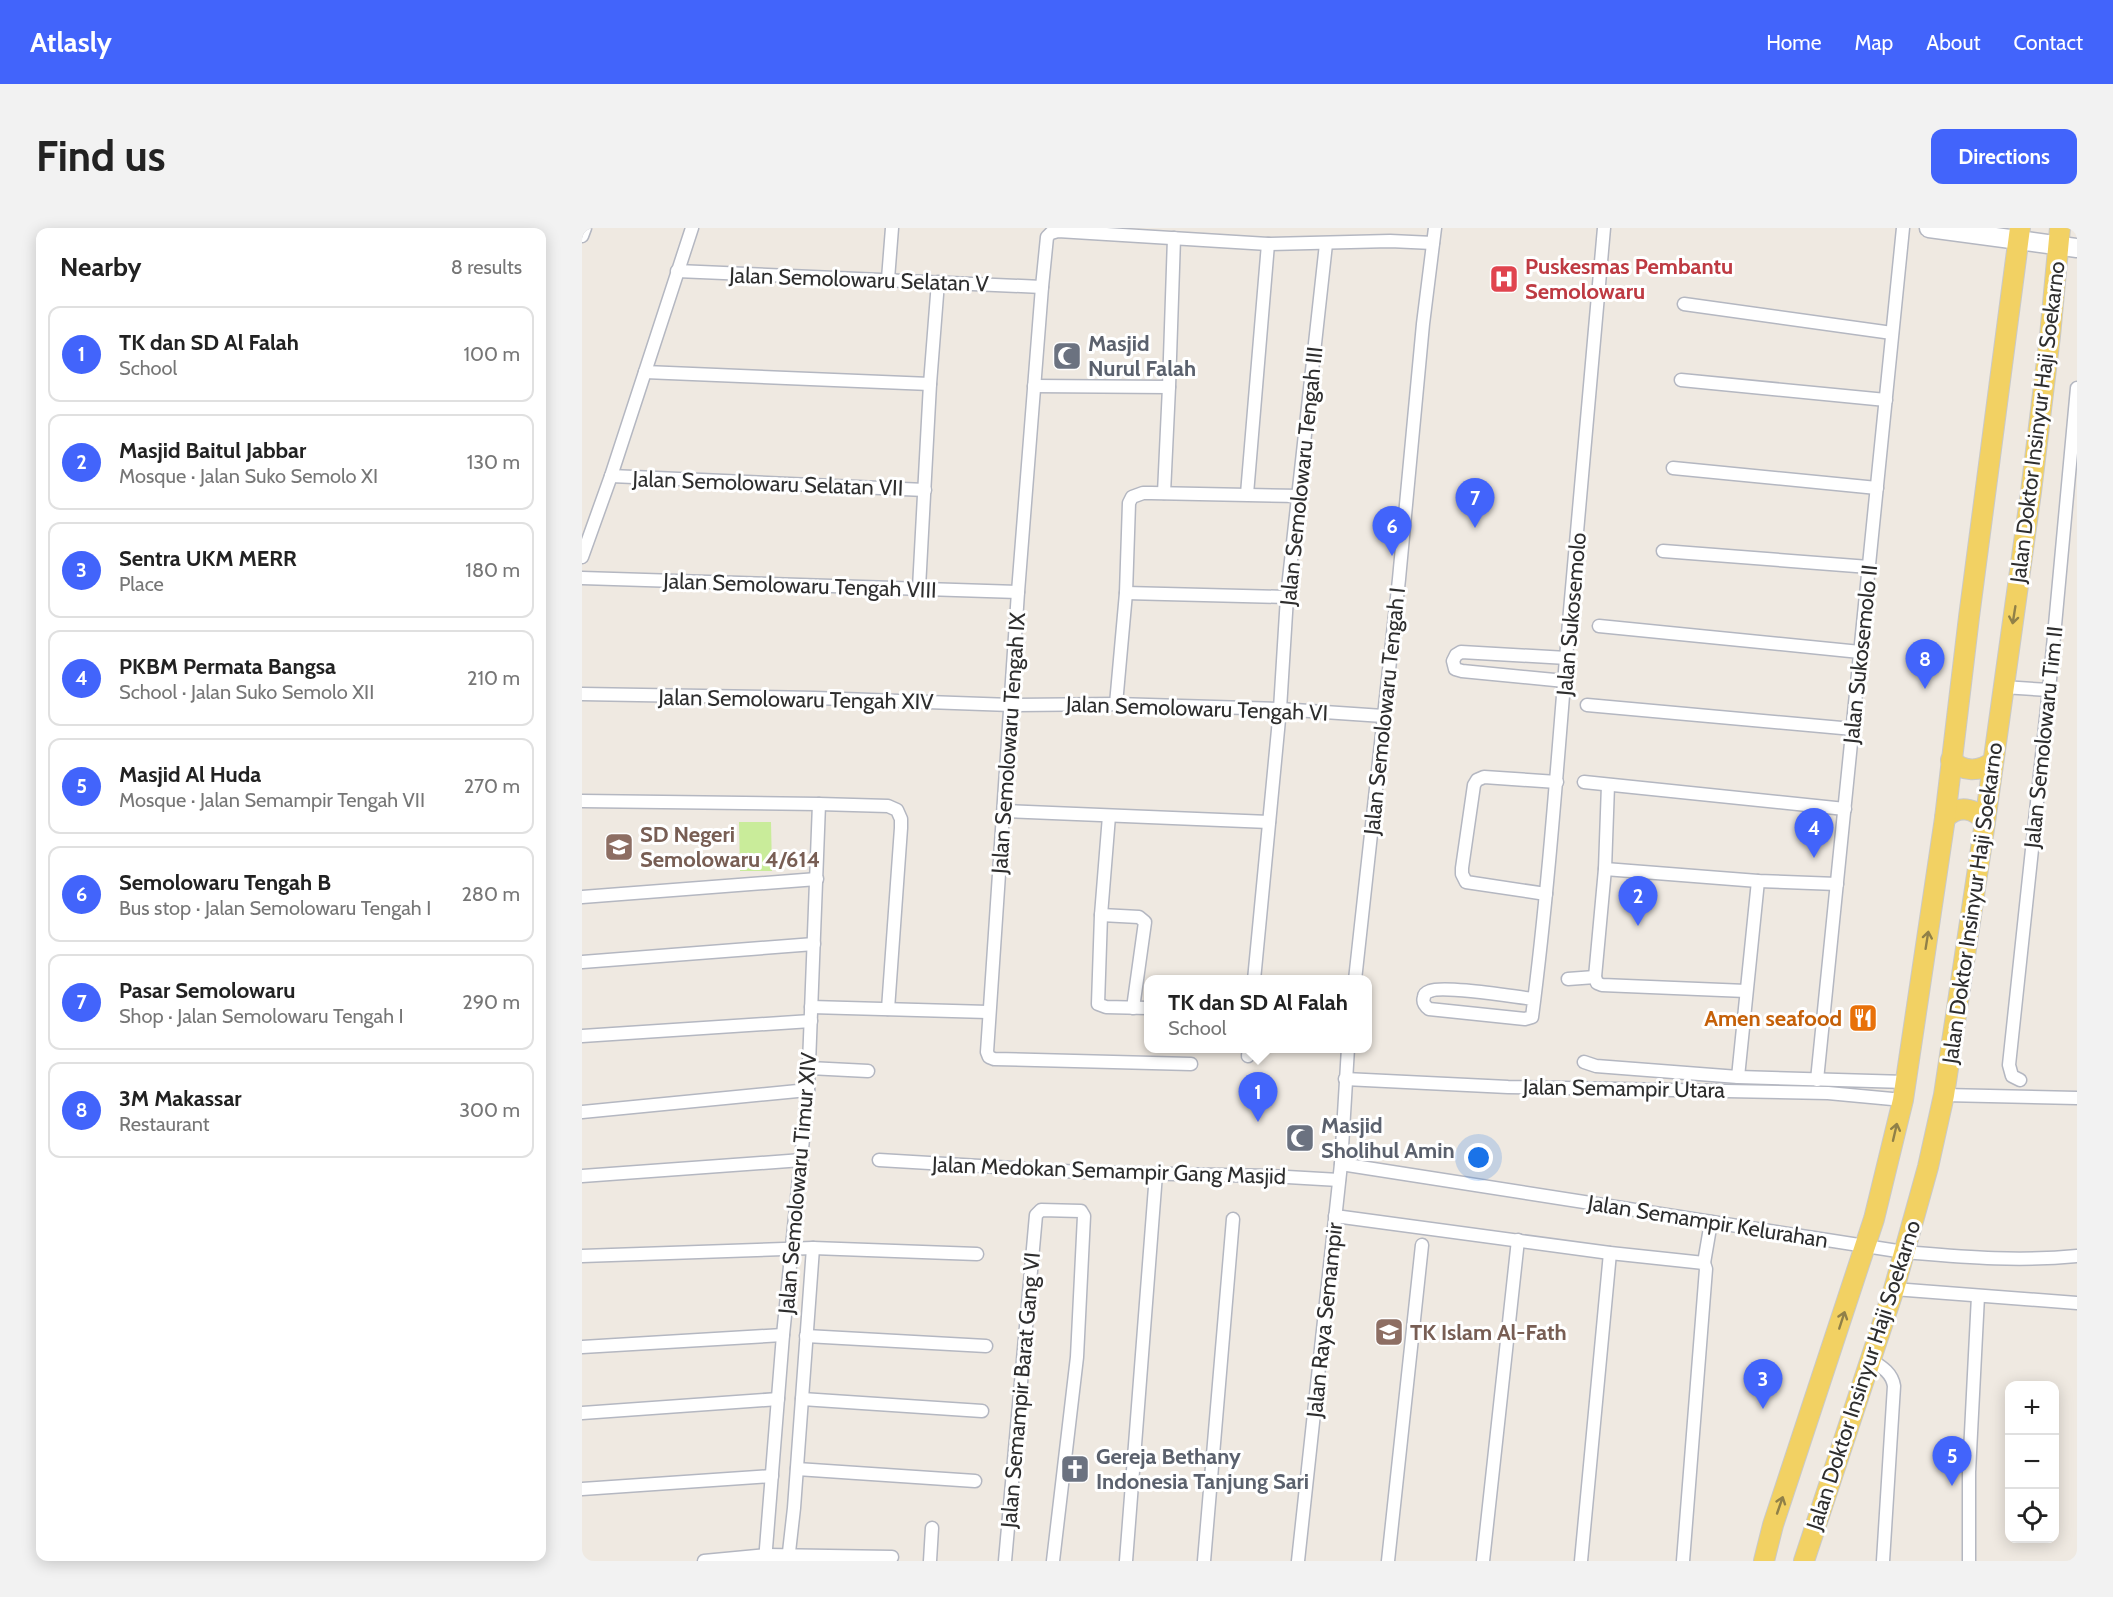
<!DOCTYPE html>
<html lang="en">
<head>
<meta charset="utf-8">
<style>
  :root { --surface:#fff; --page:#f2f2f2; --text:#222; --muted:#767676; --line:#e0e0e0; --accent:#4264fb }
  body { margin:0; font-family:Cabin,sans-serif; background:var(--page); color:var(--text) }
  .controls { position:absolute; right:18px; bottom:18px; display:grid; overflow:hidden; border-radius:12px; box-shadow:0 3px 15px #0003 }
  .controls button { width:54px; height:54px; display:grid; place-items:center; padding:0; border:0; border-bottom:2px solid var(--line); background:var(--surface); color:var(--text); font:30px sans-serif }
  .you { position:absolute; left:897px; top:930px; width:21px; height:21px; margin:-15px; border:4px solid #fff; border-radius:50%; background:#1a73e8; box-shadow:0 0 0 9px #1a73e833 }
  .badge { display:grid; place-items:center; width:39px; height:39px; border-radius:50%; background:var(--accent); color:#fff; font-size:20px; font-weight:700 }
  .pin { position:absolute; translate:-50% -50px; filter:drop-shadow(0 2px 3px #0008) }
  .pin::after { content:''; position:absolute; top:32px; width:21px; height:18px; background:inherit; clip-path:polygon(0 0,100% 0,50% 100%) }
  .popup { position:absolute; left:562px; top:747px; width:228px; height:78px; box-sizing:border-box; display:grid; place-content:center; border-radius:12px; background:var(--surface); filter:drop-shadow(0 2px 4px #0005); font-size:20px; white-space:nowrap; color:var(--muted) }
  .popup b { font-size:22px; color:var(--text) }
  .popup::after { content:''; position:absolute; left:50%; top:100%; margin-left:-12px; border:12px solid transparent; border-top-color:var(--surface) }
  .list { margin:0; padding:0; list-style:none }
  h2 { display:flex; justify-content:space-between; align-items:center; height:78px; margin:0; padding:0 24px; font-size:26px }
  h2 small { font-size:20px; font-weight:400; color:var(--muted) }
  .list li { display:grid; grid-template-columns:39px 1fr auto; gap:18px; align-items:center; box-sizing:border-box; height:96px; margin:0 12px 12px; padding:0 12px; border:2px solid var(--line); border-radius:12px }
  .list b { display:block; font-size:22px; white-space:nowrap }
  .list p { margin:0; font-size:20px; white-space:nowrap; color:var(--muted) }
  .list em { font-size:20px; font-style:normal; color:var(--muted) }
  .icon { flex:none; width:33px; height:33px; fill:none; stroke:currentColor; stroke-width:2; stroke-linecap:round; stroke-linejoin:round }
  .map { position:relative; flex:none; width:1495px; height:1333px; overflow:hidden; border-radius:12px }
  header { display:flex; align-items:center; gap:36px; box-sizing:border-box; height:84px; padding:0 30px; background:var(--accent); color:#fff }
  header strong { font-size:28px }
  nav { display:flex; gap:33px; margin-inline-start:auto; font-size:21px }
  .intro { display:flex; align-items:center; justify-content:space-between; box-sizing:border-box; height:144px; padding:0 36px }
  h1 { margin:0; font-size:42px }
  .button { padding:15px 27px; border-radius:12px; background:var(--accent); color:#fff; font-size:21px; font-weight:700 }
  main { display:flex; gap:36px; padding:0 36px }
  aside { flex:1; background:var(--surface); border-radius:12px; box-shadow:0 3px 15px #0003 }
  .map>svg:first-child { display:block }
  .pitch { fill:#c9ec9a }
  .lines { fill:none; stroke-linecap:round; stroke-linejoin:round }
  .minor-casing { stroke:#b4b7c1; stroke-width:15 }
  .secondary-casing { stroke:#b4b7c1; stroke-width:21 }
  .primary-casing { stroke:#c9c9c9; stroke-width:22 }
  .minor { stroke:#fff; stroke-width:12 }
  .secondary { stroke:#fff; stroke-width:18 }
  .primary { stroke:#f2d163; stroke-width:20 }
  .oneway { stroke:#908048 }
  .labels { text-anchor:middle; stroke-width:6; stroke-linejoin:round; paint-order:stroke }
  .health-label { font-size:22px; font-weight:bold; fill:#be3a42; stroke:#fff; text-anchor:start }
  .street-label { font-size:22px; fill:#2e2e2e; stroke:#fff }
  .worship-label { font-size:22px; font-weight:bold; fill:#5b616d; stroke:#fff; text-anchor:start }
  .education-label { font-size:22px; font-weight:bold; fill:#785e54; stroke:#fff; text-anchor:start }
  .food-label { font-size:22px; font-weight:bold; fill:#c56008; stroke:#fff; text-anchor:end }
</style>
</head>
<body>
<header>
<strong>Atlasly</strong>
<nav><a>Home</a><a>Map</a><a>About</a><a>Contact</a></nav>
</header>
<div class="intro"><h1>Find us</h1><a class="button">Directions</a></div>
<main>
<aside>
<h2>Nearby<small>8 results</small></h2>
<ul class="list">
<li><span class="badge">1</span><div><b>TK dan SD Al Falah</b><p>School</p></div><em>100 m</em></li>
<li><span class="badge">2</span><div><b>Masjid Baitul Jabbar</b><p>Mosque · Jalan Suko Semolo XI</p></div><em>130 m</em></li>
<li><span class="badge">3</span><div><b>Sentra UKM MERR</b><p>Place</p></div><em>180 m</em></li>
<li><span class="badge">4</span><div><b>PKBM Permata Bangsa</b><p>School · Jalan Suko Semolo XII</p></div><em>210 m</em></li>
<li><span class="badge">5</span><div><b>Masjid Al Huda</b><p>Mosque · Jalan Semampir Tengah VII</p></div><em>270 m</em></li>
<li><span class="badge">6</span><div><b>Semolowaru Tengah B</b><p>Bus stop · Jalan Semolowaru Tengah I</p></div><em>280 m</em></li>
<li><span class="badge">7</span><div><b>Pasar Semolowaru</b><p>Shop · Jalan Semolowaru Tengah I</p></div><em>290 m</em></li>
<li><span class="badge">8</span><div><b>3M Makassar</b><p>Restaurant</p></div><em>300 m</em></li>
</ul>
</aside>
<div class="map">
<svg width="1495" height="1333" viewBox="0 0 1495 1333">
  <rect width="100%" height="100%" fill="#efe9e1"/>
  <path class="pitch" d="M157,594H189L190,643H158Z"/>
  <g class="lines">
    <g class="minor-casing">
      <g id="minor">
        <path d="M0,8L3,0"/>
        <path d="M95,43L460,59"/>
        <path d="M306,51L310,0"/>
        <path d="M1102,76L1310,105"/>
        <path d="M63,144L348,156"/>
        <path d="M1099,152L1304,172"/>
        <path d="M452,158L587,159"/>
        <path d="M1091,240L1295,260"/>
        <path d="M29,248L343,262"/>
        <path d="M582,265L587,159L592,10"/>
        <path d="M665,266L686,16"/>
        <path d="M1081,323L1287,339"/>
        <path d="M0,329L29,248L110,0"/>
        <path d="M0,350L436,364"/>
        <path d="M337,360L348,156L356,54"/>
        <path d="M544,365L705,369"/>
        <path d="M1017,398L1278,424"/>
        <path d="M983,453L880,443L873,441L871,433L874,427L879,424L985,430"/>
        <path d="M1421,459L1467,462"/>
        <path d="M0,466L233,470L429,477L534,476L698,481L801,488"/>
        <path d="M534,476L544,365L547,275L550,269L561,265H569L718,268"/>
        <path d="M1005,477L1271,501"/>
        <path d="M1002,554L1263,581"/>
        <path d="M1026,557L1023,641L1013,749L1015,755L1020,757L1164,763"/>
        <path d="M0,573L237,576L306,578L315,582L319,591V600L306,781"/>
        <path d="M422,583L687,594"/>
        <path d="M527,588L519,687L516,776L524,779L566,780"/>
        <path d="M1023,641L1176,653L1255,656"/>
        <path d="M964,666L884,654L880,646V640L892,557L895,552L902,549L975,554"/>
        <path d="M0,669L235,651"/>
        <path d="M519,687L557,689L563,694L551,780"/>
        <path d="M0,734L232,716"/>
        <path d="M986,751L1013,749"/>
        <path d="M672,752L698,481L705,369L744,16"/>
        <path d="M773,752L817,351L841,96L853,0"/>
        <path d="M952,771C933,769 862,757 848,763C845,764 842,766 842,769C840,775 843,778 847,781L943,791L950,789C967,658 976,526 987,394C998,263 1011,131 1022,0"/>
        <path d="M229,779L406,784"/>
        <path d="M0,808L229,793"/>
        <path d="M666,828L667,820"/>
        <path d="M1002,834L1014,838L1156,849L1324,854"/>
        <path d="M609,836L412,831L407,829L405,824L436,364L460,59L465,9L469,5L476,3L686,16L808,13L851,15"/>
        <path d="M227,840L286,843"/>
        <path d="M1156,849L1176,653"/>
        <path d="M763,851L926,859L1246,865L1321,872"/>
        <path d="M1235,852L1321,0"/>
        <path d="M1438,852L1430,848L1427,837L1467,462L1495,160"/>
        <path d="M1362,867L1495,870"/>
        <path d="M0,884L226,862"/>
        <path d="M297,932L498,944L688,948L757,952"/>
        <path d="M759,936L1322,1024C1382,1029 1435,1034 1495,1028"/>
        <path d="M0,948L220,932"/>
        <path d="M753,988L1028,1025L1122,1035L1124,1041L1101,1333"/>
        <path d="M0,1028L231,1020L395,1026"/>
        <path d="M1122,1035L1129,994"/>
        <path d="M1312,1061L1495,1075"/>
        <path d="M224,1108L404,1118"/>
        <path d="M0,1119L201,1107"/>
        <path d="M1289,1132C1300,1139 1310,1145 1312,1158L1301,1333"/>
        <path d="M220,1171L400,1183"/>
        <path d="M0,1185L196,1171"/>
        <path d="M215,1241L393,1253"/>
        <path d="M0,1261L190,1248"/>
        <path d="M122,1333L184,1327L310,1329"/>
        <path d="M183,1333L201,1107L226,862L237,576"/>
        <path d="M206,1333L212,1280L231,1020"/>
        <path d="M348,1333L350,1300"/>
        <path d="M423,1333L454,987L459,982L499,983L502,988L495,1129L471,1333"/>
        <path d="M544,1333L574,946"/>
        <path d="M622,1333L651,991"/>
        <path d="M716,1333L759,936L766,820"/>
        <path d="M806,1333L840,1017"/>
        <path d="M901,1333L936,1012"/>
        <path d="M999,1333L1028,1025"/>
        <path d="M1387,1333V1244L1396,1068"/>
      </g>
    </g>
    <g class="secondary-casing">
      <path id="secondary" d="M1347,0L1495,20"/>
    </g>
    <g class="primary-casing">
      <g id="primary">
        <path d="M1369,532C1381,544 1397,544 1411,534"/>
        <path d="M1363,590C1376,577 1393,579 1403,594"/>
        <path d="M1182,1333L1191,1297L1292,991L1321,872L1363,590L1387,389L1438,0"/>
        <path d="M1222,1333L1312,1061L1346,939L1362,867L1403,594L1449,264L1468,108L1478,0"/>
      </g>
    </g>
    <use href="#minor" class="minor"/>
    <use href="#secondary" class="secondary"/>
    <use href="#primary" class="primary"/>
  </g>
  <defs><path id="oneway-shaft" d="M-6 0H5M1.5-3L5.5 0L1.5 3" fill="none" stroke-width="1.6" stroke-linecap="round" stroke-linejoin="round" transform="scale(1.5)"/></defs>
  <g class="oneway">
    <use href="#oneway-shaft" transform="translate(1432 387) rotate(99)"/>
    <use href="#oneway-shaft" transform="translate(1345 712) rotate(-81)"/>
    <use href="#oneway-shaft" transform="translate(1313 904) rotate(-77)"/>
    <use href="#oneway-shaft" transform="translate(1260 1092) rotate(-72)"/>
    <use href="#oneway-shaft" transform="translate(1198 1277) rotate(-71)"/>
  </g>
  <defs>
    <g id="hospital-square" transform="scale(1.5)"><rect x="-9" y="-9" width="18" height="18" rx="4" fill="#e0444e" stroke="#fff"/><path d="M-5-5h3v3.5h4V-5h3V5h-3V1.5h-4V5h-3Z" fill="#fff"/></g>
    <g id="mosque-square" transform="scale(1.5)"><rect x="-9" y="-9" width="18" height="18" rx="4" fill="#6b7280" stroke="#fff"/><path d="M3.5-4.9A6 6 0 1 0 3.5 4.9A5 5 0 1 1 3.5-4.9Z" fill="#fff"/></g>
    <g id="school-square" transform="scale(1.5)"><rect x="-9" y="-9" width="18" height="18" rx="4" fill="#8d6e63" stroke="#fff"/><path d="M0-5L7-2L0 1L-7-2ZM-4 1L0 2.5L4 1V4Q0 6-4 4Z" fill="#fff"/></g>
    <g id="restaurant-square" transform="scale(1.5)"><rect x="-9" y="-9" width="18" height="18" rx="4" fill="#e8710a" stroke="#fff"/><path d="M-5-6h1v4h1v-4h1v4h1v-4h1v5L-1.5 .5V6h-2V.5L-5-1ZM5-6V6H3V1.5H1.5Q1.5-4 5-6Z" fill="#fff"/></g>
    <g id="church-square" transform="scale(1.5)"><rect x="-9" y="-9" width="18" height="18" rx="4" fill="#6b7280" stroke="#fff"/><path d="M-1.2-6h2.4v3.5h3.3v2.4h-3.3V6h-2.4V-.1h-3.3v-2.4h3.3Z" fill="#fff"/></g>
  </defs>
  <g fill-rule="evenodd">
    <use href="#hospital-square" x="922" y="51"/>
    <use href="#mosque-square" x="485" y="128"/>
    <use href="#school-square" x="37" y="619"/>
    <use href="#restaurant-square" x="1281" y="790"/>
    <use href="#mosque-square" x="718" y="910"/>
    <use href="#school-square" x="807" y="1104"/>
    <use href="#church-square" x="493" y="1241"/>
  </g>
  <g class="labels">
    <g class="health-label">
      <text x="943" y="46">Puskesmas Pembantu<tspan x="943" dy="25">Semolowaru</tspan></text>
    </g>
    <g class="street-label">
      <text transform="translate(277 51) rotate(2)" y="8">Jalan Semolowaru Selatan V</text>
      <text transform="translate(1455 194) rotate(-83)" y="8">Jalan Doktor Insinyur Haji Soekarno</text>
      <text transform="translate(719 248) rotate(-84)" y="8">Jalan Semolowaru Tengah III</text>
      <text transform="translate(186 255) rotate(2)" y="8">Jalan Semolowaru Selatan VII</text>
      <text transform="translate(218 357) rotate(2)" y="8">Jalan Semolowaru Tengah VIII</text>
      <text transform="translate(989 386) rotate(-85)" y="8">Jalan Sukosemolo</text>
      <text transform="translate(1278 426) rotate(-84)" y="8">Jalan Sukosemolo II</text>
      <text transform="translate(214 471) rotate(1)" y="8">Jalan Semolowaru Tengah XIV</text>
      <text transform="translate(615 480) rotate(2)" y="8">Jalan Semolowaru Tengah VI</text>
      <text transform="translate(802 483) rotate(-84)" y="8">Jalan Semolowaru Tengah I</text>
      <text transform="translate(1461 509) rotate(-84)" y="8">Jalan Semolowaru Tim II</text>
      <text transform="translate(426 515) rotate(-86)" y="8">Jalan Semolowaru Tengah IX</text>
      <text transform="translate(1390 675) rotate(-82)" y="8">Jalan Doktor Insinyur Haji Soekarno</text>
      <text transform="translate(1042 860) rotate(1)" y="8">Jalan Semampir Utara</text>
      <text transform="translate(527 942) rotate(2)" y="8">Jalan Medokan Semampir Gang Masjid</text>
      <text transform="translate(215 955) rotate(-85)" y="8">Jalan Semolowaru Timur XIV</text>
      <text transform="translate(1126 993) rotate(9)" y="8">Jalan Semampir Kelurahan</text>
      <text transform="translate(742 1092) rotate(-84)" y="8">Jalan Raya Semampir</text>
      <text transform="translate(1281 1147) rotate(-72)" y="8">Jalan Doktor Insinyur Haji Soekarno</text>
      <text transform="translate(438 1162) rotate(-85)" y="8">Jalan Semampir Barat Gang VI</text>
    </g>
    <g class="worship-label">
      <text x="506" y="123">Masjid<tspan x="506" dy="25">Nurul Falah</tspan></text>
      <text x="739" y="905">Masjid<tspan x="739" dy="25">Sholihul Amin</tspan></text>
      <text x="514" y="1236">Gereja Bethany<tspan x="514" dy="25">Indonesia Tanjung Sari</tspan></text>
    </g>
    <g class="education-label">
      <text x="58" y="614">SD Negeri<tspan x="58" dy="25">Semolowaru 4/614</tspan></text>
      <text x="828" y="1112">TK Islam Al-Fath</text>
    </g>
    <g class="food-label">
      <text x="1260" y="798">Amen seafood</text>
    </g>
  </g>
</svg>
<div class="controls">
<button>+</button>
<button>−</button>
<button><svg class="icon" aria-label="locate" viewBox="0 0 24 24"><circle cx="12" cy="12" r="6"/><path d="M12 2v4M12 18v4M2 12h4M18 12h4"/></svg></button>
</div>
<div class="you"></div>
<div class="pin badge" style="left:676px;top:894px">1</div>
<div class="popup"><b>TK dan SD Al Falah</b>School</div>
<div class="pin badge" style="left:1056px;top:698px">2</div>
<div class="pin badge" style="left:1181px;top:1181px">3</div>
<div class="pin badge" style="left:1232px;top:630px">4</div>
<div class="pin badge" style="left:1370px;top:1258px">5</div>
<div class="pin badge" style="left:810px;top:328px">6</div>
<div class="pin badge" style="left:893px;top:300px">7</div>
<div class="pin badge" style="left:1343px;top:461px">8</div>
</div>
</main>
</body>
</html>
